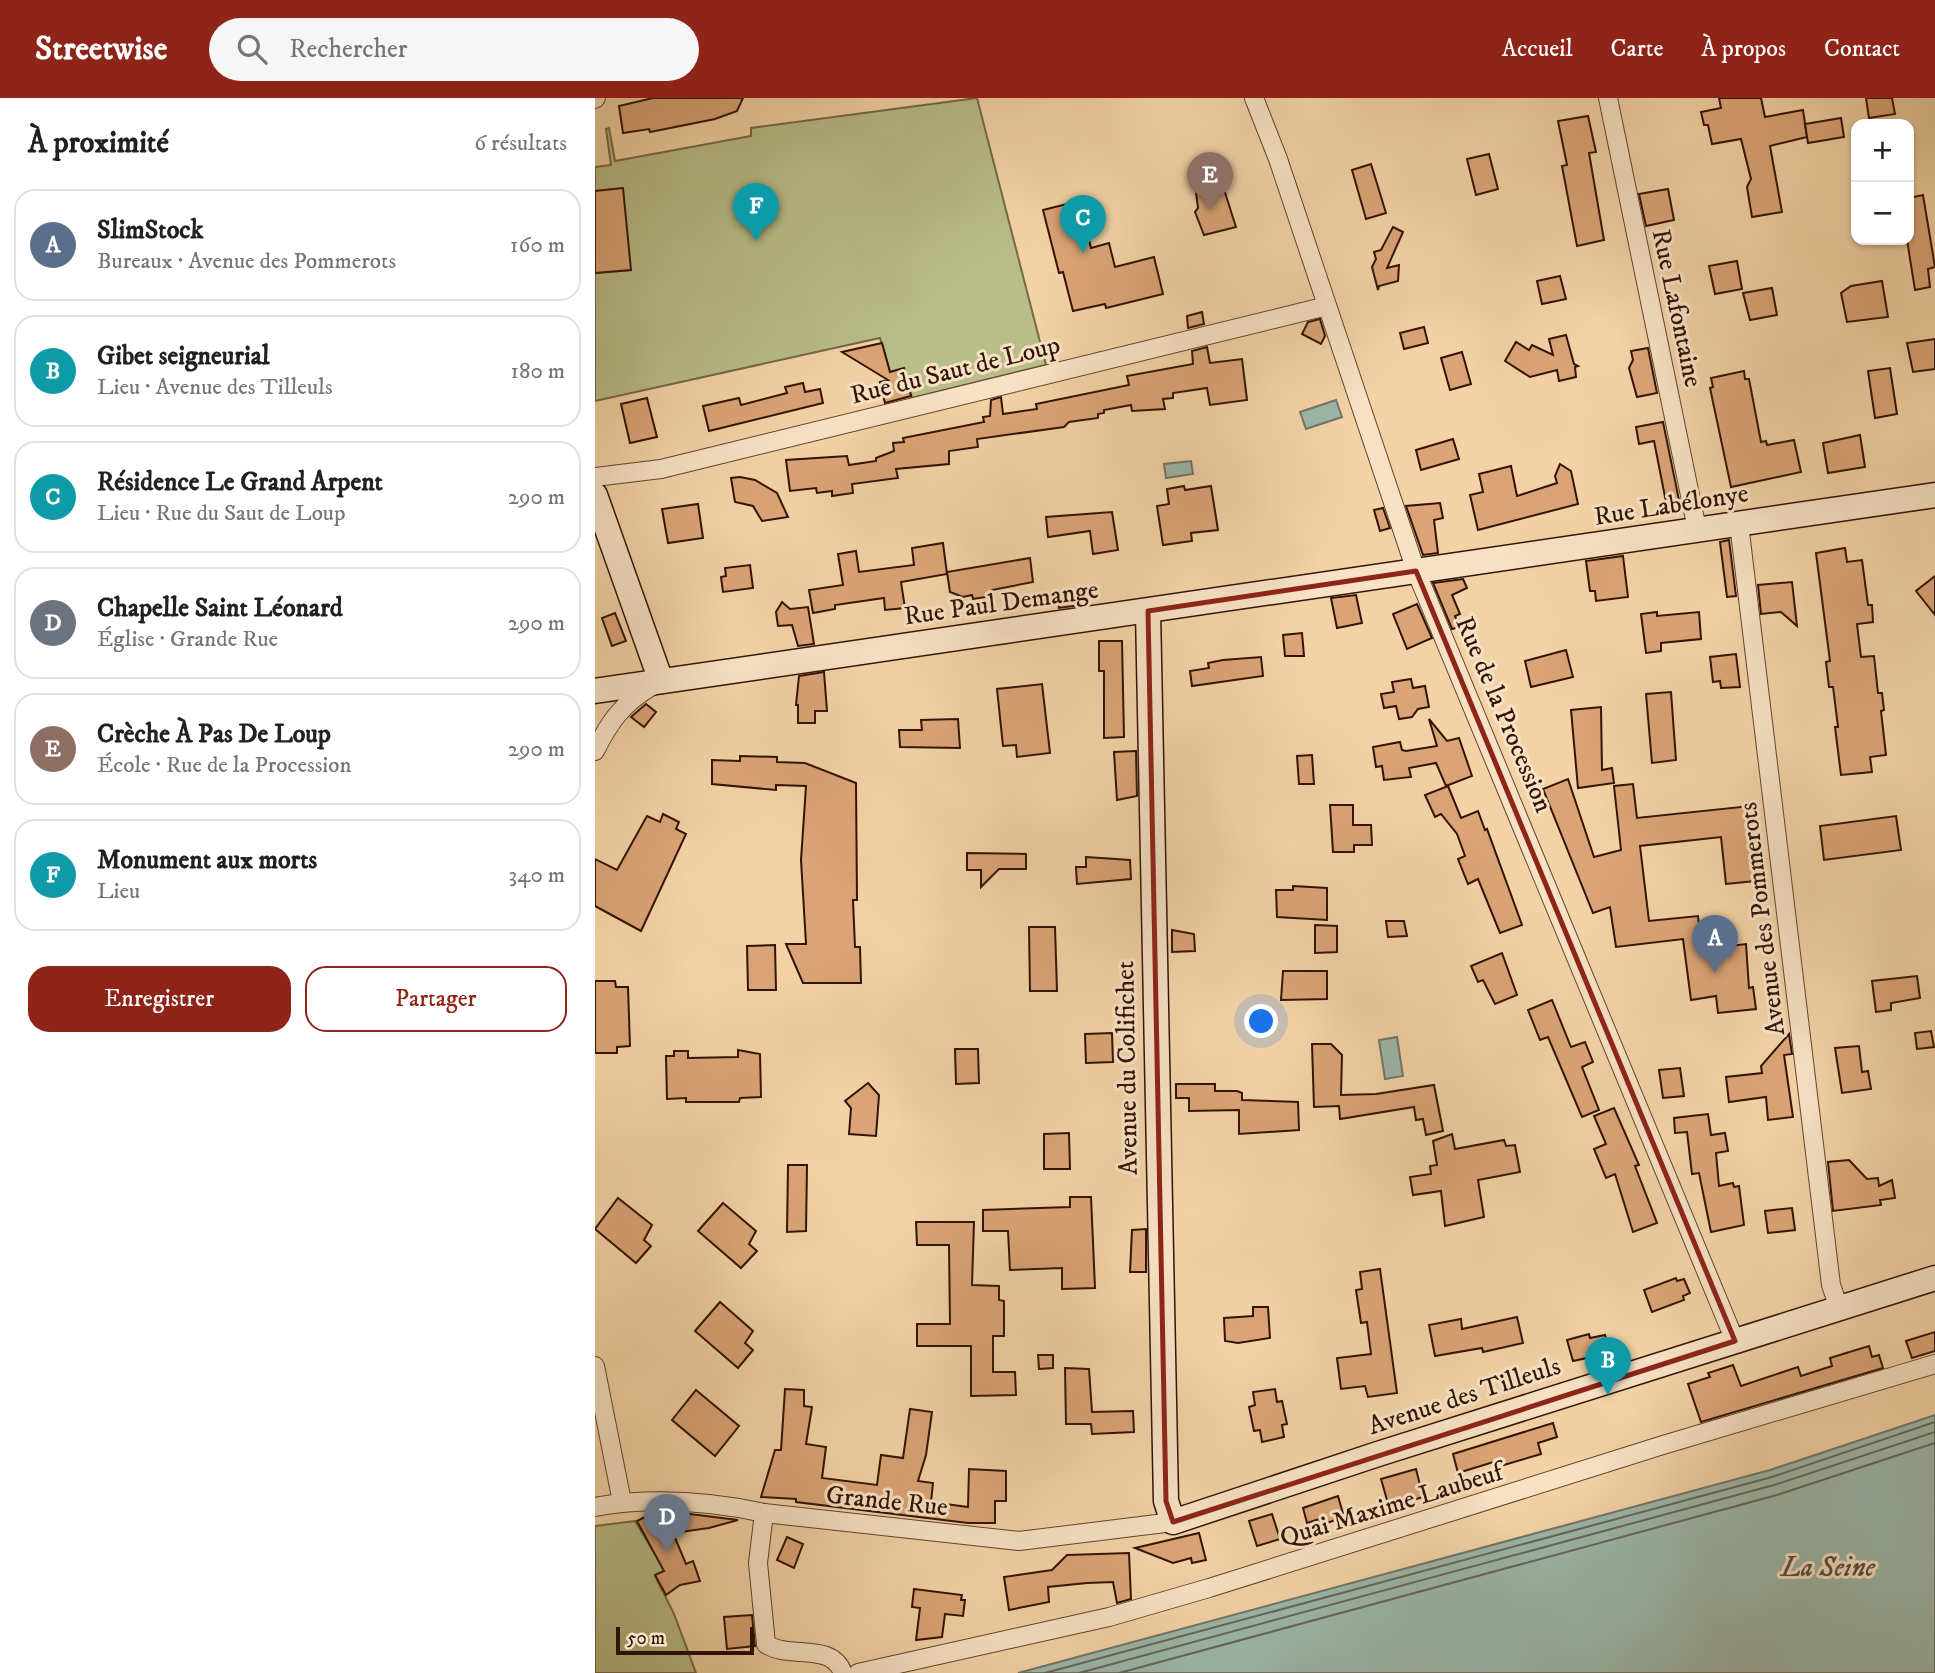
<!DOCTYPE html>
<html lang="fr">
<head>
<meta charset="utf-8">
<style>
  :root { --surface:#fff; --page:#f6f6f6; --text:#202124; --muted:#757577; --line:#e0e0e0; --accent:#8f2418 }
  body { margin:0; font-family:"IM FELL DW Pica",serif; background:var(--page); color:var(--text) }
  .controls { position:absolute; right:21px; top:21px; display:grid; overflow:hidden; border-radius:14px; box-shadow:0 2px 5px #0004 }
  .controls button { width:63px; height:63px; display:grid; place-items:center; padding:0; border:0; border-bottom:2px solid var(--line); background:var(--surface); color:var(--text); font:35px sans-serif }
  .scale { position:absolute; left:21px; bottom:18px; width:138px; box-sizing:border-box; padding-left:7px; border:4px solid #321304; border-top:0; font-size:19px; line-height:24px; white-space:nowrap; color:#321304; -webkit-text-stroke:5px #f7e2c5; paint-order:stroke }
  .you { position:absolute; left:667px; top:924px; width:24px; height:24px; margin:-18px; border:5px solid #fff; border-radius:50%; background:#1a73e8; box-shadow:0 0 0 10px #1a73e833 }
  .badge { display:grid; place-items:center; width:46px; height:46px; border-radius:50%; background:var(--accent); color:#fff; font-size:23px; font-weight:700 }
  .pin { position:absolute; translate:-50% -58px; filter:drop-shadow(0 2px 4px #0008) }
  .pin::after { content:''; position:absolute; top:37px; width:24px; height:21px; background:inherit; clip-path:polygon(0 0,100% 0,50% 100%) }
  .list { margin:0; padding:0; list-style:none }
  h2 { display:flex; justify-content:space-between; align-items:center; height:91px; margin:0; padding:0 28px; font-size:30px }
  h2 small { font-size:23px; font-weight:400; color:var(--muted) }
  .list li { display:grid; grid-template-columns:46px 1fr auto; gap:21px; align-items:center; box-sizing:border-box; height:112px; margin:0 14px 14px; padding:0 14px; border:2px solid var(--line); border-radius:21px }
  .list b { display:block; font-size:26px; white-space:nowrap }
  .list p { margin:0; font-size:23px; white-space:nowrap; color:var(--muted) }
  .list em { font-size:23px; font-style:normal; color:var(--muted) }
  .actions { display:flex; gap:14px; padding:21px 28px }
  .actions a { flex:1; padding:16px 0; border:2px solid var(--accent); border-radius:21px; text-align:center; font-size:24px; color:var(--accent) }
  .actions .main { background:var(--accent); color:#fff }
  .icon { flex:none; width:38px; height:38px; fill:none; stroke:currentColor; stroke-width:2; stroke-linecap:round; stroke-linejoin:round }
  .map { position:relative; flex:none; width:1340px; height:1575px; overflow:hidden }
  header { display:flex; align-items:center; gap:42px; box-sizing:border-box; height:98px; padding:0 35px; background:var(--accent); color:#fff }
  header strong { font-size:33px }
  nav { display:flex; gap:38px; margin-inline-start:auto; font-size:24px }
  .search { width:490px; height:63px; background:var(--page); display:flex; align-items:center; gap:18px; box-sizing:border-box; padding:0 24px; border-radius:38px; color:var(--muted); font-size:26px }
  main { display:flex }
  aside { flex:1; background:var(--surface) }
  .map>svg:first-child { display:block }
  .green { fill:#b8bd89; stroke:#756846; stroke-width:2 }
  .water { fill:#9bb7aa; stroke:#717568; stroke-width:2 }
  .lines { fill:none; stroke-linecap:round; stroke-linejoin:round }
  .shore { stroke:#666557; stroke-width:2 }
  .building { fill:#dba477; stroke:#321304; stroke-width:2 }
  .street-casing { stroke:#62432c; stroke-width:20 }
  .secondary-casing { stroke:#321304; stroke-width:27 }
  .street { stroke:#f7e2c5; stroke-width:18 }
  .secondary { stroke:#f7e2c5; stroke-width:24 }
  .marked { fill:none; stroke:#8f2418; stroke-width:5; stroke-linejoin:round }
  .labels { text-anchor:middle; stroke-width:6; stroke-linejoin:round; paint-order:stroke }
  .street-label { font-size:26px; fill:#321304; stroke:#f7e2c5 }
  .water-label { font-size:28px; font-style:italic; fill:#574c3e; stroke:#f7e2c5 }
</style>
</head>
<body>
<header>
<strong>Streetwise</strong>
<div class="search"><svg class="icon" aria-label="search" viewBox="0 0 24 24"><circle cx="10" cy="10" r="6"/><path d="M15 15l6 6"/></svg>Rechercher</div>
<nav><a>Accueil</a><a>Carte</a><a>À propos</a><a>Contact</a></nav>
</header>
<main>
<aside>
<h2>À proximité<small>6 résultats</small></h2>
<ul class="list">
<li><span class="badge" style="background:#5c6f8a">A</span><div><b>SlimStock</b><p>Bureaux · Avenue des Pommerots</p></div><em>160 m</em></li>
<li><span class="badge" style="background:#0f9aa8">B</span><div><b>Gibet seigneurial</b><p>Lieu · Avenue des Tilleuls</p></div><em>180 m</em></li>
<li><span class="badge" style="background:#0f9aa8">C</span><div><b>Résidence Le Grand Arpent</b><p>Lieu · Rue du Saut de Loup</p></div><em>290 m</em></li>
<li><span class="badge" style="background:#6b7280">D</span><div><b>Chapelle Saint Léonard</b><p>Église · Grande Rue</p></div><em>290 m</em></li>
<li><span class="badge" style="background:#8d6e63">E</span><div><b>Crèche À Pas De Loup</b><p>École · Rue de la Procession</p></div><em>290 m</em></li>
<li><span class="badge" style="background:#0f9aa8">F</span><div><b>Monument aux morts</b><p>Lieu</p></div><em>340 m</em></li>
</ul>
<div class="actions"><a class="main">Enregistrer</a><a>Partager</a></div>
</aside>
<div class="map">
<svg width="1340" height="1575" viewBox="0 0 1340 1575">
  <rect width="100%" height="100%" fill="#f3d3a6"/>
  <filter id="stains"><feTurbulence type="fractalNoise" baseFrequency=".00286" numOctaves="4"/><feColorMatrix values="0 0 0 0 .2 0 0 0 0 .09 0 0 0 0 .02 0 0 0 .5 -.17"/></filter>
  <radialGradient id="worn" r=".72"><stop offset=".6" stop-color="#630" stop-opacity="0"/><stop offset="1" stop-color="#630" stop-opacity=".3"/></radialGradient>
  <g class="green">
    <path d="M382,0L451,267L317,300L309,271L295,274L285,240L0,303V175L35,172L27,90L0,93V69L16,67L11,31L14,30L20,63L156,38V30Z"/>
    <path d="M40,1423L70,1473L60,1478L79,1516L101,1575H0V1428Z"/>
  </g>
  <g class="water">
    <path d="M741,302L747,319L711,331L705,314Z"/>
    <path d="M596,363L598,376L571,380L569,366Z"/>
    <path d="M802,939L808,978L790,981L784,942Z"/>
    <path d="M1340,1317V1575H423L1175,1372Z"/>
  </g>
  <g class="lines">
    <g class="shore">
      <path d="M450,1575L1177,1379L1340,1324"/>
      <path d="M484,1575L1179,1387L1340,1334"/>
      <path d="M524,1575L1182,1397L1340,1345"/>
    </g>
  </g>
  <g class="building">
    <path d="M58,0H148L142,13L120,21L55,34L54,31L28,35L24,8Z"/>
    <path d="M1124,0H1166L1170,19L1208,12L1212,39L1175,48L1187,114L1157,119L1152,89L1156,81L1146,41L1117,46L1113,27H1109L1106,14L1126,10Z"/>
    <path d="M1271,0H1297L1300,16L1274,20Z"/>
    <path d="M993,18L1001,54L994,55L1009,142L982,148L967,68L972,67L963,23Z"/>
    <path d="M1246,20L1249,39L1213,45L1210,26Z"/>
    <path d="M894,56L903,91L881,97L872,61Z"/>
    <path d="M776,66L791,115L771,121L757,72Z"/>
    <path d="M626,82L641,129L609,137L600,114L603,110L600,87Z"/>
    <path d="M28,90L36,172L0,175V93Z"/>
    <path d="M1073,91L1079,122L1051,128L1044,96Z"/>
    <path d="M1328,97L1340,169L1333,171L1335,189L1320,192L1312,142L1314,100Z"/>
    <path d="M484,103L496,150L514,145L520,169L559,159L568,196L511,210L510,206L478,213L468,174L464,175L448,112Z"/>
    <path d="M798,129L808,134L792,170L804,167L803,183L784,188L783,192L777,169L781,161L779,154L786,152Z"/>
    <path d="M1142,163L1147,191L1120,196L1114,168Z"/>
    <path d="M965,178L971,201L947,206L942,183Z"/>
    <path d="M1287,183L1293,219L1252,224L1246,195L1256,188Z"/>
    <path d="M1177,190L1182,217L1155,222L1148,195Z"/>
    <path d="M607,214L609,226L593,230L592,218Z"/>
    <path d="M725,221L730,238L726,246L707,236L713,224Z"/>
    <path d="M829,229L833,245L809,251L805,235Z"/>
    <path d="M971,237L979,266L983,268L980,269L981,279L964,283L962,272L935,279L910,263L921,244L934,252L937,247L958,257L954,241Z"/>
    <path d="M1340,241V271L1318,274L1312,245Z"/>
    <path d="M287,245L295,274L309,270L316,298L290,305L285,284L293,282L247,254Z"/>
    <path d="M612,249L615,265L647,261L652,302L615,307L612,290L578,295V300L568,301L570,311L537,313L536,307L509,312V315L503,316V320L474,324L469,329L382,341L383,349L354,353V366L301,371L303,380L257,386L258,395L237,398V393L222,395L221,390L195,393L191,362L252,358L254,367L281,363V360L299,353L298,345L309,344L308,340L389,324L388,319L395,318L396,302L406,299L408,316L442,311L441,306L534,287L532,278L598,266L597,253Z"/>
    <path d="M1053,250L1062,295L1042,299L1034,270L1038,262L1036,253Z"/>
    <path d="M867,254L876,286L855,292L846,260Z"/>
    <path d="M1295,270L1302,316L1280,320L1273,273Z"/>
    <path d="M1149,273L1150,281H1154L1166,344L1171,343L1172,347L1199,342L1206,374L1136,389L1115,290L1118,289L1116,280Z"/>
    <path d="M208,285L210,294L225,291L228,305L114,333L108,308L144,300L146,307L192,295L190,289Z"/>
    <path d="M52,300L62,339L35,345L26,306Z"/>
    <path d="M1068,324L1085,407L1072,409L1059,343L1044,346L1041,329Z"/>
    <path d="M1265,337L1270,369L1233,375L1228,345Z"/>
    <path d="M858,341L864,361L826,372L821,352Z"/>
    <path d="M965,366L976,373L983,406L883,432L875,397L888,394L884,376L916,368L922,398L962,385L960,378Z"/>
    <path d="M145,379L160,382L182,395L193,419L167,423L158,408L140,404L136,380Z"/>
    <path d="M589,388L590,392L616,388L623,432L596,435L597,443L568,447L562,408L574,406L572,391Z"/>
    <path d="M845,405L848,420L839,422L843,455L828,457L811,408Z"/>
    <path d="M103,406L108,440L73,445L67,411Z"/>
    <path d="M788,410L795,430L785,433L779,412Z"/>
    <path d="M517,414L523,452L498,456L495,433L453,439L451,419Z"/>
    <path d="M1134,442L1141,498L1132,499L1125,444Z"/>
    <path d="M348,445L352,476L306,484L310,510L290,512L289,500L240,507V511L218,515L214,492L248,487L243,456L261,453L264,474L319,467L317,450Z"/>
    <path d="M1250,450L1252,464L1267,462L1273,507H1277L1278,524L1262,526L1266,559L1279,558L1283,595H1287L1289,612L1286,613L1291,657L1275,659L1277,674L1246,677L1240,629H1243L1238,589H1234L1231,564L1235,563L1221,455Z"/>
    <path d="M1028,458L1033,499L1001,503L1000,493H995L991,463Z"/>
    <path d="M435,460L438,484L397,492L398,498L378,501L377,497L368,499L355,494L352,474Z"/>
    <path d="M155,467L158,490L128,494L126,479L131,478L130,470Z"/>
    <path d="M1340,478V517L1321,493Z"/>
    <path d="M868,481L872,490L857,497L865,516L860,518L864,529L857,531L838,485Z"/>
    <path d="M1197,484L1202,528L1186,514L1166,516L1163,487Z"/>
    <path d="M485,491L487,507L464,510L462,495Z"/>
    <path d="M761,497L767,525L742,530L736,500Z"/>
    <path d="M187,504L195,511L213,509L219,546L203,548L197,527L183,528L181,514Z"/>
    <path d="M822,506L837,540L812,551L798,516Z"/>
    <path d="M1062,514V518L1104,514L1106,541L1066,545V553L1051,555L1046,516Z"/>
    <path d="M20,515L31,543L17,548L7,520Z"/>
    <path d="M707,535L709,558H690L688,537Z"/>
    <path d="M504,543H527L529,639L509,640V573H504Z"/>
    <path d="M971,552L978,579L936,589L930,563Z"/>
    <path d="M1141,556L1145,589L1126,590L1125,583L1118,584L1115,559Z"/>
    <path d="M666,559L668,578L597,588L595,573L614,570L613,565L628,562Z"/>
    <path d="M229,574L232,613H220V625H203V607H201L204,578Z"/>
    <path d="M816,581L818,590L830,588L834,609L823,611L817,619L804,621L801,608L789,610L786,596L799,594L797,584Z"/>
    <path d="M447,586L455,655L422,659L421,647L408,648L402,591Z"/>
    <path d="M1076,594L1081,662L1057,665L1051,596Z"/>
    <path d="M51,606L61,614L49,629L36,619Z"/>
    <path d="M1006,609L1007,672L1017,670L1019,685L983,690L976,612Z"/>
    <path d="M363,621L365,650L305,649L304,632H327L326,622Z"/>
    <path d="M834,621L852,643L864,640L877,678L851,688L841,665L814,670L816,679L789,682L787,668L781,669L778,649L805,644L807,652L811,653L842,648Z"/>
    <path d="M541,653L542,698L522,702L519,654Z"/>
    <path d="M717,657L719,686H704L702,658Z"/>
    <path d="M145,658L182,659V664L210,665L261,685L262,802H258L260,849H265L266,885H208L191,846H211L206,762L211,688L181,687V692L117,686V662L145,663Z"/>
    <path d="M973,681L999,759L1026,752L1019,688L1038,686L1042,720L1155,708L1160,783L1131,786L1126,739L1045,748L1054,823L1103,818L1107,851L1151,846L1154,890L1158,889L1161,911L1123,915L1121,898L1096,902L1088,841L1021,849L1015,809L998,815L948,691Z"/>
    <path d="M853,688L866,720L883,713L890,732L892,731L927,827L905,835L883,781L873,786L863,761L870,758L862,736L846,716L840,719L830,697Z"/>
    <path d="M735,707H758V727H776L777,747H759V754H738Z"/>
    <path d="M68,716L84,724L81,731L91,736L46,833L0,808V761L22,772L52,718L65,724Z"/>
    <path d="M1301,718L1306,752L1229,762L1225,728Z"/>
    <path d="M372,755L431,756V771H404L386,789V772H372Z"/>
    <path d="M491,759L535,762L536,781L482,786L481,769H491Z"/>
    <path d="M698,788L732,790V822L682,819L681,792H698Z"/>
    <path d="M791,823H809L812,838L793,839Z"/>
    <path d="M720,827L742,828V854L720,855Z"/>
    <path d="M434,829H460L462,893H435Z"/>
    <path d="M577,832L599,836L600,853L577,854Z"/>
    <path d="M180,847L181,892H153L152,848Z"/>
    <path d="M907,855L922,897L900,906L888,882L883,884L876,868Z"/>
    <path d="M688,873H732V901L686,902Z"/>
    <path d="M1322,878L1325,900L1296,905V912L1281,914L1277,883Z"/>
    <path d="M0,883H20L21,889H33L35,948L22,949V955H0Z"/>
    <path d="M957,902L976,949L990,944L998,964L987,969L1004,1012L987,1019L953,939L945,942L933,912Z"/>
    <path d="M1336,933L1339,949L1322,951L1320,935Z"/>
    <path d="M517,935L518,964L491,965L490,936Z"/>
    <path d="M1194,936L1197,956L1189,957L1198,1019L1173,1022L1171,999L1134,1004L1131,979L1167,975L1166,968Z"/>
    <path d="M717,946H736L747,957L746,997L781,996L839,987L848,1033L831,1037L828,1021L821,1022L819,1009L745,1021L744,1008L719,1009Z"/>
    <path d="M1264,948L1267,974L1273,973L1276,991L1247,995L1240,950Z"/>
    <path d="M360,951H383L384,985L361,986Z"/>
    <path d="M143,952L165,956L166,999L145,1000L144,1004H91V1000L72,1001L71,958H79V953H93V960L143,959Z"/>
    <path d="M1085,970L1089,998L1068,1000L1064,972Z"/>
    <path d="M273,985L284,997L281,1038L254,1036L256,1010L250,1003Z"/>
    <path d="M581,986H620V993H642L647,995V1002L703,1004L704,1032L644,1036V1012L594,1013V1000H581Z"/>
    <path d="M1019,1010L1044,1067L1040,1068L1062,1125L1038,1134L1020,1076L1011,1080L999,1051L1011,1046L999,1018Z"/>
    <path d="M1113,1016L1116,1037L1130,1035L1133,1053L1121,1055L1124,1088L1138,1085L1139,1089L1144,1088L1149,1127L1116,1134L1104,1075L1097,1076L1092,1034L1080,1035L1079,1020Z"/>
    <path d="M474,1035L475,1071H449V1036Z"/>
    <path d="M857,1036L860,1051L909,1042L911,1048L920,1047L925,1074L883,1082L889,1119L850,1128L846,1093L818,1097L815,1079L836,1076L835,1068L842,1067L838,1043Z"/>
    <path d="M1254,1062L1272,1081L1283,1080L1284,1088L1297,1082L1300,1100L1285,1102L1286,1107L1238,1113L1233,1064Z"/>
    <path d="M193,1067H212L211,1133L192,1134Z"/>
    <path d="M475,1099H496L500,1190L467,1191V1170L415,1172L413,1133H388V1112L475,1109Z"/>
    <path d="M23,1100L57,1127L49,1142L56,1148L41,1165L0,1131Z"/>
    <path d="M128,1105L161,1133L154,1146L162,1153L146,1170L103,1133Z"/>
    <path d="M1197,1110L1200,1132L1173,1135L1170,1113Z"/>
    <path d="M321,1124H379L377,1187L404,1188V1202L409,1203V1238H398V1274H420L421,1297L376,1298V1248H322V1226H355L354,1147H322Z"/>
    <path d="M551,1131V1174H535L537,1132Z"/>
    <path d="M785,1171L802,1295L773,1299L770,1288L746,1291L742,1260L776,1256L772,1224L766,1225L761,1192L767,1191L765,1174Z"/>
    <path d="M1081,1180L1082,1183L1089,1181L1095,1195L1088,1198L1089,1202L1057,1214L1049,1192Z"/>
    <path d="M125,1204L158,1233L150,1245L158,1252L143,1270L100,1233Z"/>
    <path d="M658,1209H673L675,1240L643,1245L630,1243L629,1220L658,1218Z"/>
    <path d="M922,1219L928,1245L888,1254L887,1250L840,1258L834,1227L866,1221L867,1231Z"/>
    <path d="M1340,1234V1253L1317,1260L1311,1243Z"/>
    <path d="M994,1236L995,1240L1010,1237L1015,1255L978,1263L972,1242Z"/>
    <path d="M1274,1248L1277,1259L1284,1257L1288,1270L1106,1324L1093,1286L1115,1279L1113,1275L1138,1267L1146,1288L1203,1269L1206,1278L1237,1268L1235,1260Z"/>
    <path d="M443,1257H458V1270L444,1271Z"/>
    <path d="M470,1270L494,1271L497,1314L538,1313L539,1334L497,1336L496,1326H471Z"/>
    <path d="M190,1291L209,1292V1308L217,1309L211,1346L231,1349L227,1380L282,1387L286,1357L308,1360L315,1311L337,1314L331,1357L323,1383L338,1385L336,1404L373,1409L374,1371L411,1373V1403H400V1425H373L201,1404V1401L166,1399L180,1352H186Z"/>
    <path d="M680,1291L682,1304L687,1303L692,1326L687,1327L689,1339L667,1344L665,1332L659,1333L654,1309L660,1307L658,1294Z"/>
    <path d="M101,1292L144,1328L120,1358L77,1322Z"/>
    <path d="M958,1325L962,1339L943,1345L946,1356L909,1367L908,1361L863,1375L858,1356Z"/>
    <path d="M821,1371L828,1399L794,1409L786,1381Z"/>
    <path d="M743,1398L749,1419L726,1427L724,1421L712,1425L708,1410Z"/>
    <path d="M56,1416L58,1421L66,1417L95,1416L143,1422L114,1430L78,1435L91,1466L98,1463L105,1483L85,1487L71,1497L60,1477L69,1473L42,1423Z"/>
    <path d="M677,1416L685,1441L662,1448L654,1423Z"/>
    <path d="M604,1435L611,1462L597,1465L596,1460L578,1465L540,1450Z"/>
    <path d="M192,1439L208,1446L199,1470L182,1462Z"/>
    <path d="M534,1455L536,1501L522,1505L518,1484L492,1485L453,1489L454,1504L414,1512L409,1479L457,1472L472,1457Z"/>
    <path d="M319,1491L367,1497L366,1502H370L368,1518L350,1516L347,1539L321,1542L325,1510L317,1509Z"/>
    <path d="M157,1517L160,1548L132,1551L129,1519Z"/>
  </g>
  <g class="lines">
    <g class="street-casing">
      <g id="street">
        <path d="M659,0L683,61L821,473L1140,1243"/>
        <path d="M1013,0L1102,431"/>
        <path d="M0,1L1,0"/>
        <path d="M0,379L66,371L732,208"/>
        <path d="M1144,426L1236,1187L1244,1210"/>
        <path d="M0,653C15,623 28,605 57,588"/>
        <path d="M0,1268L27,1404"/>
        <path d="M0,1409C56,1399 113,1403 169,1415L424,1443L578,1424"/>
        <path d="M169,1415L163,1465L171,1546C194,1562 236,1543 248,1575"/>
        <path d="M263,1575L514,1519L614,1490L1068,1347L1340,1266"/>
      </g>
    </g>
    <g class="secondary-casing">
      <g id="secondary">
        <path d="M0,397L66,583"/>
        <path d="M553,513L571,1403L578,1424L783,1356L1340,1180"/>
        <path d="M0,593L1340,397"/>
      </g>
    </g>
    <use href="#street" class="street"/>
    <use href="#secondary" class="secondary"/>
  </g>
  <path class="marked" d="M821,473L1140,1243L578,1424L571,1403L553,513Z"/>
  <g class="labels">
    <g class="street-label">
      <text transform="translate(1083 210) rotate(78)" y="9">Rue Lafontaine</text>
      <text transform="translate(360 271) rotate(-14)" y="9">Rue du Saut de Loup</text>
      <text transform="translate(1076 406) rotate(-9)" y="9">Rue Labélonye</text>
      <text transform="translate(406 504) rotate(-8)" y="9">Rue Paul Demange</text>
      <text transform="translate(910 616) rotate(67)" y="9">Rue de la Procession</text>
      <text transform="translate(1166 821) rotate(-97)" y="9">Avenue des Pommerots</text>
      <text transform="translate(531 970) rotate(-91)" y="9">Avenue du Colifichet</text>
      <text transform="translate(869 1297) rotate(-18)" y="9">Avenue des Tilleuls</text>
      <text transform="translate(292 1402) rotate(6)" y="9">Grande Rue</text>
      <text transform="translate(796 1406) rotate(-17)" y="9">Quai Maxime Laubeuf</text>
    </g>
    <g class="water-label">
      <text x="1233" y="1478">La Seine</text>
    </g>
  </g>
  <rect width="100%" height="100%" filter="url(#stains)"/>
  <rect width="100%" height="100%" fill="url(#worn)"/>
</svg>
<div class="controls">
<button>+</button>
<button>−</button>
</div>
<div class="scale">50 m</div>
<div class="you"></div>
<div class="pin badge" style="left:1120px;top:875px;background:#5c6f8a">A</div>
<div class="pin badge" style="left:1013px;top:1297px;background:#0f9aa8">B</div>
<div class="pin badge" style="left:488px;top:155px;background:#0f9aa8">C</div>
<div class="pin badge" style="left:72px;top:1454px;background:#6b7280">D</div>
<div class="pin badge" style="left:615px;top:112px;background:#8d6e63">E</div>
<div class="pin badge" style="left:161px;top:143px;background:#0f9aa8">F</div>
</div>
</main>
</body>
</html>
